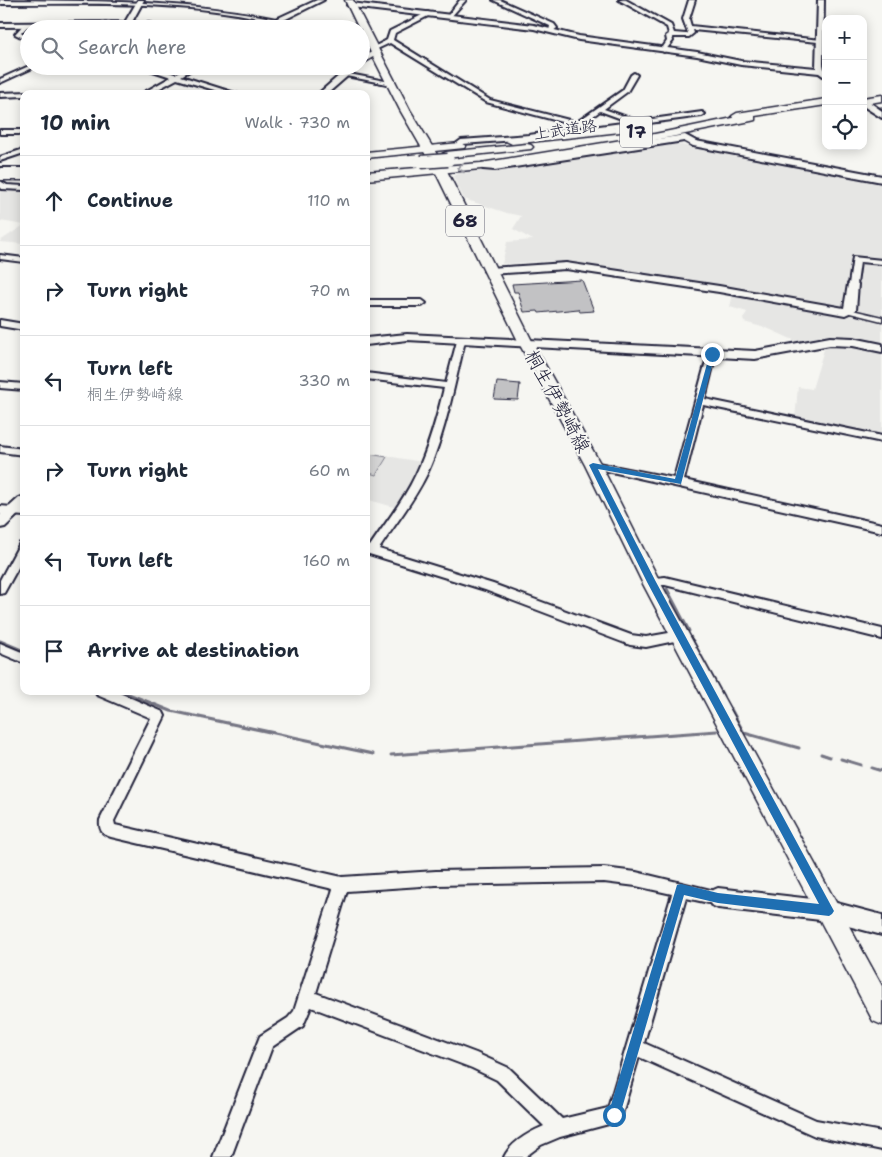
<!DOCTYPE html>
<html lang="en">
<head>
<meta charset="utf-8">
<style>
  :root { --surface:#fff; --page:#f6f6f7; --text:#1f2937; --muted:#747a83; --line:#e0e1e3 }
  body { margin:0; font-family:"Shantell Sans","Klee One",sans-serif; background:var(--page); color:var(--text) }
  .controls { position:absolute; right:15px; top:15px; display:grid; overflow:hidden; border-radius:10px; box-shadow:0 2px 12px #0003 }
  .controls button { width:45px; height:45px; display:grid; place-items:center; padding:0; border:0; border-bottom:1px solid var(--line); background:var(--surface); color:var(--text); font:25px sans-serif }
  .stop { position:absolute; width:15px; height:15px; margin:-11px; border:4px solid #1f6fb2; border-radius:50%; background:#fff }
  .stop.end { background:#1f6fb2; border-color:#fff; box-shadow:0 1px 5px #0008 }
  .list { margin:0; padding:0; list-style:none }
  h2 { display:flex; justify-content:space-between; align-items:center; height:65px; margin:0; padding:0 20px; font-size:21px }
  h2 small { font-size:16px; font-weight:400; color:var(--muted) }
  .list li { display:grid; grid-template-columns:32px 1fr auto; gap:15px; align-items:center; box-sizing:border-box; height:90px; padding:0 20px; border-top:1px solid var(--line) }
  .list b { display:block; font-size:19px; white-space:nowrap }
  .list p { margin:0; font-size:16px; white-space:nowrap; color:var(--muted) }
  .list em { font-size:16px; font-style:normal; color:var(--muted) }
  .icon { flex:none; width:28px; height:28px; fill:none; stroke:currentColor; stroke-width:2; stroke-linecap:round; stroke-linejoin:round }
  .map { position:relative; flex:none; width:882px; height:1157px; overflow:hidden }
  .search { position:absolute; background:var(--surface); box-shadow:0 2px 12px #0003; left:20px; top:20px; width:350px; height:55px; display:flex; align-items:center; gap:12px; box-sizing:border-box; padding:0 18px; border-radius:28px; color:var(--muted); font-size:19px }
  .panel { position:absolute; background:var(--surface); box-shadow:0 2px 12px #0003; left:20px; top:90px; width:350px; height:605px; border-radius:10px }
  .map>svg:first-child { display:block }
  .built { fill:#e6e6e4 }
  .green { fill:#d7d7d7; stroke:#7c7c89 }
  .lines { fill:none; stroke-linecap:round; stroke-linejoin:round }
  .stream-far1 { stroke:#757583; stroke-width:2 }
  .stream { stroke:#757583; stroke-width:3 }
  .building { fill:#c2c2c4; stroke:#22223b }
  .pedestrian-casing { stroke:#22223b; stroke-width:3 }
  .minor-casing { stroke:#22223b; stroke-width:4 }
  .tertiary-casing { stroke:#22223b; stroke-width:4 }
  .primary-casing { stroke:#22223b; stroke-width:3 }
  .trunk-casing { stroke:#22223b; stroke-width:3 }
  .pedestrian { fill:#f6f6f2; fill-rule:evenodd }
  .minor { fill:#f6f6f2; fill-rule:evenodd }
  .tertiary { fill:#f6f6f2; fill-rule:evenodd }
  .primary { fill:#f6f6f2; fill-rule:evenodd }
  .trunk { fill:#f6f6f2; fill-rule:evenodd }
  .trunk-bridge-casing { stroke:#22223b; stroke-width:15; stroke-linecap:butt }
  .trunk-bridge { stroke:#f6f6f2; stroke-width:12 }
  .oneway { stroke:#9797a0 }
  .route { fill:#1f6fb2 }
  .labels { text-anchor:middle; stroke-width:4.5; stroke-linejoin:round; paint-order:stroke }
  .far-street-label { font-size:16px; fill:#22223b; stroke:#f6f6f2 }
  .shield { fill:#f6f6f2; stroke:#626272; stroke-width:1 }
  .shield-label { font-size:18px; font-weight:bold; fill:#22223b }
  .street-label { font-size:19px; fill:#22223b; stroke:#f6f6f2 }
</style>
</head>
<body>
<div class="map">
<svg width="882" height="1157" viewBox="0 0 882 1157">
  <rect width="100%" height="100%" fill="#f6f6f2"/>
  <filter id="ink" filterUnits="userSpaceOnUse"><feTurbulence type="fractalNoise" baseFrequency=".02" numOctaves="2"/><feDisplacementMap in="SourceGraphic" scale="10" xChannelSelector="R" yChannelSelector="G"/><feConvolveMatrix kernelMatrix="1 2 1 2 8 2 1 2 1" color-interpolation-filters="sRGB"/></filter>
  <g filter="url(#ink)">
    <g class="built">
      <path d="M676,144L882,182V260L851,256L844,307L839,309L729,289L549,261L502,264L507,242L533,240L513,229L521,216L507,213L464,199L453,176L460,173L548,163Z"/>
      <path d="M0,190L24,191V225L0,221Z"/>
      <path d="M24,225V244L0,242V241Z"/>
      <path d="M861,262L882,265V317L863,314V317L882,321V346L832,336L831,338H824L820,336L814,337L816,339L800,343L769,329L744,322L743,319L747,312L730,307L733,294L861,317V314L856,313Z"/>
      <path d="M825,346H858L882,350V435L795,419L798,387L812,389Z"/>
      <path d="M369,453L422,462L415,480L397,508L366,499V456Z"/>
    </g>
    <path class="green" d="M369,454L387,457L376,475L366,472V457Z"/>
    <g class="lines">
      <path class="stream-far1" d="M878,108L882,107"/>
      <g class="stream">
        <path d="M667,589L689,631"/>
        <path d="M0,641L24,651"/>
        <path d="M693,641L723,696"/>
        <path d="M121,691L171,711L373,754"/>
        <path d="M731,709L744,733L799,748"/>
        <path d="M821,754L830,757"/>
        <path d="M391,755L717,731"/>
        <path d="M841,759L861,765"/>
        <path d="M872,768L882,771"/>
      </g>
    </g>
    <g class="building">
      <path d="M582,280L594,311L580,312L578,309L539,313L538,311L524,312L518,292H514L512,284Z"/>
      <path d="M497,382L520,384L518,400L494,399Z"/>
    </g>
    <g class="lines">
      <g class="pedestrian-casing">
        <path id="pedestrian" d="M848,309L882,317V321L846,312L845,311Z"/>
      </g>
      <g class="minor-casing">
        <g id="minor">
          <path d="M0,0C92,1 187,0 276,19L317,0H324L282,21L299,25L330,24L359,29H299L277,23L265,29H257L272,21C184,0 90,4 0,4Z"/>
          <path d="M460,0H466L450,18H446Z"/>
          <path d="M493,0H500L554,24L557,28L553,31H549L550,26Z"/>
          <path d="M619,0H626L671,25L674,33L686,34L688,33L683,19L689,0H695L689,19L691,26L821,40L818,42L693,30L694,33L689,37H672L673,41L664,52L661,50L667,41L666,36L669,34L667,27Z"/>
          <path d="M428,12L430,15L395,33L393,40L490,100L577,122L623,90L631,75L634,73L637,75L627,92L604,109L638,121L702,112L705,114L702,116L529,139L463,144L457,148H453V146L461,140L529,135L571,129L570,128L573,125L486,102L390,43L375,50L370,49L387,40L390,31ZM600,111L630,122L576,129Z"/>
          <path d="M148,23L153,24L147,29H140Z"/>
          <path d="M24,24L29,25L21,33L29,37V41L15,34Z"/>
          <path d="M29,66H37L0,83V79Z"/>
          <path d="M138,66H148L175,74L190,66H198L181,76L238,94H228L177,79L149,94H141L171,77Z"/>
          <path d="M295,66H309L395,83L392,85Z"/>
          <path d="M0,93L29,92L32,94H24V96L0,97Z"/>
          <rect x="0" y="130" width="24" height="4"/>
          <path d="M24,149V153L0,161V157Z"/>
          <rect x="0" y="168" width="24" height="4"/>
          <path d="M0,181L7,185L24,186V190L2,189L0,187Z"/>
          <path d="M0,255L24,258V262L0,259Z"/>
          <path d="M853,257L882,260V264L860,262L857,284L853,286L849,284Z"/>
          <path d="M366,300H422L426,303L422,306H366Z"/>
          <path d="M461,338L465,341C454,385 446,432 427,474C414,501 395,524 379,549L493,584L631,635L646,637L680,631L684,633L686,636L684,639L646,647L630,645L485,590L366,553V545L370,546C386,522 404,500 416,474C429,447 437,417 444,388L366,379V373L446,383L457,341Z"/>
          <path d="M712,351L716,354L705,399L882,436V442L703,405L684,480L882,524V532L589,467L588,465L593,462L674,478L708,354Z"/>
          <path d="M0,382L24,384V390L0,388Z"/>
          <path d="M0,446L24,449V455L0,452Z"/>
          <path d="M0,506L24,508V516L0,514Z"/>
          <path d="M24,542V557L4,593L0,594V580L20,543Z"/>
          <path d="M665,577L882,629V639L665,585H647L645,582L647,579Z"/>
          <path d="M0,643L24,653V663L0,653Z"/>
          <path d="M95,691H115L163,712L165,716L114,821L115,825L342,877L436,871L604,868L636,872L723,893L725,898L723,903L718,905L686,898L644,1043L816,1120L882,1132V1150L815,1136L639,1057L620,1121L560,1137L541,1145L525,1157H504C511,1142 530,1132 544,1126L497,1080L472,1068L311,1007L303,1026L272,1047L231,1157H213L260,1036L288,1018L294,1011L333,889L111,837C102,834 99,830 100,820L151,718L97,695ZM604,882L636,886L672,894L608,1108L562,1119L509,1068L476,1053L316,993L347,891L436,885Z"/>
        </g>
      </g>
      <g class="tertiary-casing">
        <g id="tertiary">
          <path d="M138,0H144L132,22L179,29L139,26L0,27V23L125,22Z"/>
          <path d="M818,0H824L823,64L826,78L819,73L741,65L697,56L579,40L534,29L351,7L347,5L351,3L534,25L579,36L697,52L741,61L816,68Z"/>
          <path d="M373,51L380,53L361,64V59Z"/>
          <path d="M350,66H359L327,94H318Z"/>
          <path d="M863,101H868L882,111V118L863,106Z"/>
          <path d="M685,135L696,141L882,176V182L693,146L684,141L495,170L483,169L478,166L483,163L495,164Z"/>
          <path d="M566,263L719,286L844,308L848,284L853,281L858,284L856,310L845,315L719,292L566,269L489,274L484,271L489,268Z"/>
          <path d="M0,320L24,324V330L0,326Z"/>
          <path d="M407,334L755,351L830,337L853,338L882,344V352L853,346L830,345L755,359L407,340L366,345V338Z"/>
          <path d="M24,496V509L5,527L0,528V515L19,498Z"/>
          <path d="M718,888L829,901L882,915V935L829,921L718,908L711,905L708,898L711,891Z"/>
        </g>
      </g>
      <g class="primary-casing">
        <path id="primary" d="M345,0H353L410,110L447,171L534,345L601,465L660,582L882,986V1025L873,1021L642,582L585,465L520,345L435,171L400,110L361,33V29H359Z"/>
      </g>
      <g class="trunk-casing">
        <g id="trunk">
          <path d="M882,95V101L863,104V98Z"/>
          <path d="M826,99V105L755,116V120L751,121L640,143L481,169L366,180V172L481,163L640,137L733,118L732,116L737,113Z"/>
          <path d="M634,125L639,128L638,130L512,144L506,141L512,138Z"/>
          <path d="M460,143L466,146L464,148L366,158V152Z"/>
          <path d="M527,144L531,145L533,147L531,149L446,158L440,155L446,152Z"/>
          <rect x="0" y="172" width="24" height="8"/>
        </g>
      </g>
      <use href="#pedestrian" class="pedestrian"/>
      <use href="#minor" class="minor"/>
      <use href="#tertiary" class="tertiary"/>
      <use href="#primary" class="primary"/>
      <use href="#trunk" class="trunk"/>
      <g class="trunk-bridge-casing">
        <path id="trunk-bridge" d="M421,162L448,160"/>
      </g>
      <use href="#trunk-bridge" class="trunk-bridge"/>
    </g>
    <defs><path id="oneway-chevron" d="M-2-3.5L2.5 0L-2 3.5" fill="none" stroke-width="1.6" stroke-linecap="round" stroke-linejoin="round" transform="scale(1.25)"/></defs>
    <use class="oneway" href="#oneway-chevron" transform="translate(461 168) rotate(174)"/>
  </g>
  <path class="route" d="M710,353L715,354L681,484L598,469L656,582L834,911L832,914L829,916L718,903L684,895L620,1115L619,1119L614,1121L610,1119L608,1115L677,885L681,884L718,893L819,904L647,582L589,465L593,463L675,479Z"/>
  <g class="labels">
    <g class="far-street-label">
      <text transform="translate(565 129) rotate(-8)" y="6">上武道路</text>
    </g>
    <g class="shield">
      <rect x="620" y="116.5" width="32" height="31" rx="4"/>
      <rect x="446" y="205.5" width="38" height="31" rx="4"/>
    </g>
    <g class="shield-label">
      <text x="636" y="138">17</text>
      <text x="465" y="227">68</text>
    </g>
    <g class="street-label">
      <text transform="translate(558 401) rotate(61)" y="7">桐生伊勢崎線</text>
    </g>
  </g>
</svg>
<div class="controls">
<button>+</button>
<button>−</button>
<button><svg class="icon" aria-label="locate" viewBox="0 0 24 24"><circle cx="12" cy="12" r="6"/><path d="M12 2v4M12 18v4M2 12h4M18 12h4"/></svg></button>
</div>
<div class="stop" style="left:614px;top:1115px"></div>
<div class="stop end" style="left:712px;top:354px"></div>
<div class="search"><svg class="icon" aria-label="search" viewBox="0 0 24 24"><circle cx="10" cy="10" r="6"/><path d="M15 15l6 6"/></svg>Search here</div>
<section class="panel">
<h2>10 min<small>Walk · 730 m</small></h2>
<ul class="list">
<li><svg class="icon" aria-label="ahead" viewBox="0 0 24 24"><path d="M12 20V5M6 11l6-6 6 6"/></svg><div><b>Continue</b></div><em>110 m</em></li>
<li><svg class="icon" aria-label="right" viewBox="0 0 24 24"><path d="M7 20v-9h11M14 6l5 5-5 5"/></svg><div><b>Turn right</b></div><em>70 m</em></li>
<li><svg class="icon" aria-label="left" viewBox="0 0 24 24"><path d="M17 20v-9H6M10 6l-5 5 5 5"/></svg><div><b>Turn left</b><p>桐生伊勢崎線</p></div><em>330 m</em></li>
<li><svg class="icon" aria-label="right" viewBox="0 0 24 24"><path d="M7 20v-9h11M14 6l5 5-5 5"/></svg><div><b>Turn right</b></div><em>60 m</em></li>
<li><svg class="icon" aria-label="left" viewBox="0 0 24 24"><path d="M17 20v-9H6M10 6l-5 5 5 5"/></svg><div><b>Turn left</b></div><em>160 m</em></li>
<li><svg class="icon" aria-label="arrive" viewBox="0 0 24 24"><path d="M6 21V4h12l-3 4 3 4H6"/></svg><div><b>Arrive at destination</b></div></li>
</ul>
</section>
</div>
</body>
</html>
